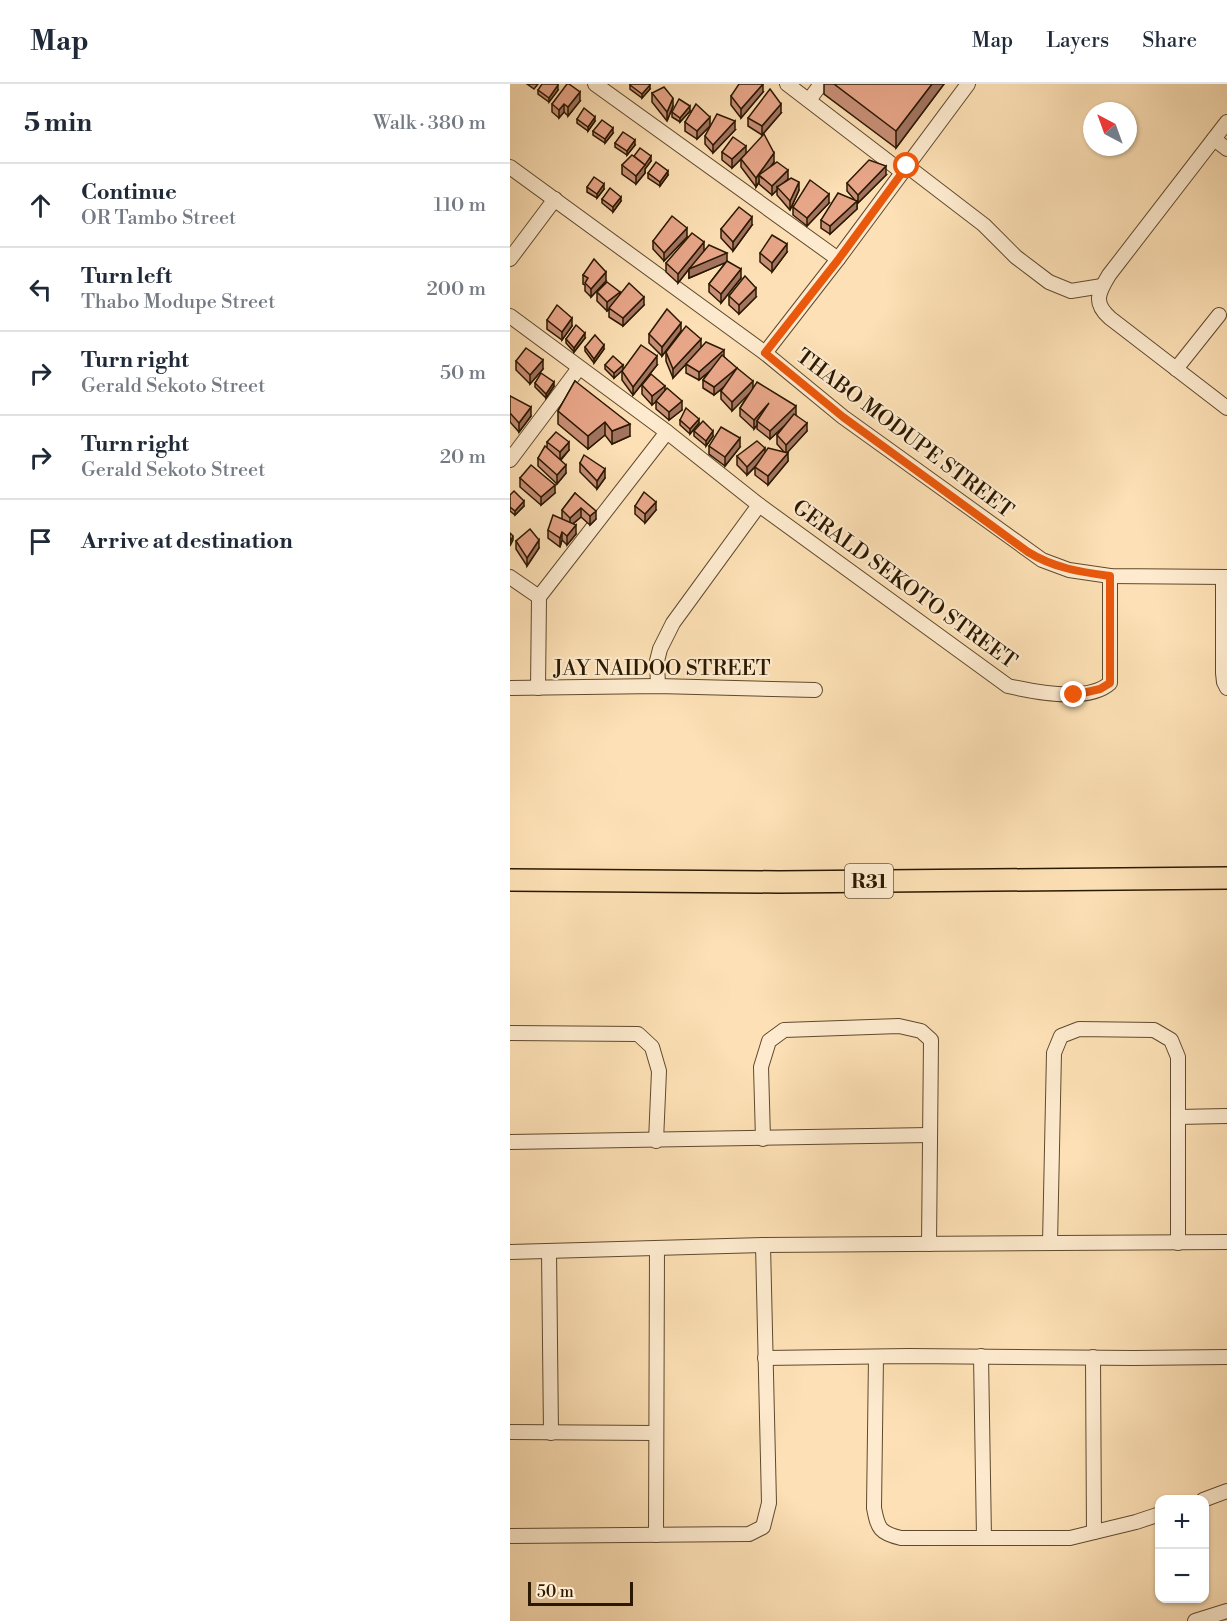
<!DOCTYPE html>
<html lang="en">
<head>
<meta charset="utf-8">
<style>
  :root { --surface:#fff; --page:#f2f2f3; --text:#1f2937; --muted:#747a83; --line:#e0e1e3 }
  body { margin:0; font-family:"Libre Bodoni",serif; background:var(--page); color:var(--text) }
  .controls { position:absolute; right:18px; bottom:18px; display:grid; overflow:hidden; border-radius:12px; box-shadow:0 2px 4px #0004 }
  .controls button { width:54px; height:54px; display:grid; place-items:center; padding:0; border:0; border-bottom:2px solid var(--line); background:var(--surface); color:var(--text); font:30px sans-serif }
  .compass { position:absolute; left:573px; top:18px; width:54px; height:54px; border-radius:50%; background:var(--surface); box-shadow:0 2px 4px #0004; rotate:319deg }
  .scale { position:absolute; left:18px; bottom:15px; width:105px; box-sizing:border-box; padding-left:6px; border:3px solid #2a1801; border-top:0; font-size:16px; line-height:21px; white-space:nowrap; color:#2a1801; -webkit-text-stroke:4px #feebcf; paint-order:stroke }
  .stop { position:absolute; width:18px; height:18px; margin:-14px; border:4px solid #ea580c; border-radius:50%; background:#fff }
  .stop.end { background:#ea580c; border-color:#fff; box-shadow:0 2px 6px #0008 }
  .list { margin:0; padding:0; list-style:none }
  h2 { display:flex; justify-content:space-between; align-items:center; height:78px; margin:0; padding:0 24px; font-size:26px }
  h2 small { font-size:20px; font-weight:400; color:var(--muted) }
  .list li { display:grid; grid-template-columns:39px 1fr auto; gap:18px; align-items:center; box-sizing:border-box; height:84px; padding:0 24px; border-top:2px solid var(--line) }
  .list b { display:block; font-size:22px; white-space:nowrap }
  .list p { margin:0; font-size:20px; white-space:nowrap; color:var(--muted) }
  .list em { font-size:20px; font-style:normal; color:var(--muted) }
  .icon { flex:none; width:33px; height:33px; fill:none; stroke:currentColor; stroke-width:2; stroke-linecap:round; stroke-linejoin:round }
  .map { position:relative; flex:none; width:717px; height:1537px; overflow:hidden }
  header { display:flex; align-items:center; gap:36px; box-sizing:border-box; height:84px; padding:0 30px; background:var(--surface); border-bottom:2px solid var(--line) }
  header strong { font-size:28px }
  nav { display:flex; gap:33px; margin-inline-start:auto; font-size:21px }
  main { display:flex }
  aside { flex:1; background:var(--surface) }
  .map>svg:first-child { display:block }
  .lines { fill:none; stroke-linecap:round; stroke-linejoin:round }
  .minor-casing { stroke:#5f4a2e; stroke-width:16 }
  .primary-casing { stroke:#2a1801; stroke-width:24 }
  .minor { stroke:#feebcf; stroke-width:14 }
  .primary { stroke:#fde0b5; stroke-width:21 }
  .wall { fill:#c88f76; stroke:#2a1801; stroke-width:1.5 }
  .shaded-wall { fill:#a27460; stroke:#2a1801; stroke-width:1.5 }
  .building { fill:#e8a689; stroke:#2a1801; stroke-width:1.5 }
  .route { stroke:#ea580c; stroke-width:8 }
  .labels { text-anchor:middle; stroke-width:4.5; stroke-linejoin:round; paint-order:stroke }
  .shield { fill:#feebcf; stroke:#6a573f; stroke-width:1.5 }
  .shield-label { font-size:20px; font-weight:bold; fill:#2a1801 }
  .street-label { font-size:21px; fill:#2a1801; stroke:#feebcf }
</style>
</head>
<body>
<header>
<strong>Map</strong>
<nav><a>Map</a><a>Layers</a><a>Share</a></nav>
</header>
<main>
<aside>
<h2>5 min<small>Walk · 380 m</small></h2>
<ul class="list">
<li><svg class="icon" aria-label="ahead" viewBox="0 0 24 24"><path d="M12 20V5M6 11l6-6 6 6"/></svg><div><b>Continue</b><p>OR Tambo Street</p></div><em>110 m</em></li>
<li><svg class="icon" aria-label="left" viewBox="0 0 24 24"><path d="M17 20v-9H6M10 6l-5 5 5 5"/></svg><div><b>Turn left</b><p>Thabo Modupe Street</p></div><em>200 m</em></li>
<li><svg class="icon" aria-label="right" viewBox="0 0 24 24"><path d="M7 20v-9h11M14 6l5 5-5 5"/></svg><div><b>Turn right</b><p>Gerald Sekoto Street</p></div><em>50 m</em></li>
<li><svg class="icon" aria-label="right" viewBox="0 0 24 24"><path d="M7 20v-9h11M14 6l5 5-5 5"/></svg><div><b>Turn right</b><p>Gerald Sekoto Street</p></div><em>20 m</em></li>
<li><svg class="icon" aria-label="arrive" viewBox="0 0 24 24"><path d="M6 21V4h12l-3 4 3 4H6"/></svg><div><b>Arrive at destination</b></div></li>
</ul>
</aside>
<div class="map">
<svg width="717" height="1537" viewBox="0 0 717 1537">
  <rect width="100%" height="100%" fill="#fde0b5"/>
  <filter id="stains"><feTurbulence type="fractalNoise" baseFrequency=".00333" numOctaves="4"/><feColorMatrix values="0 0 0 0 .2 0 0 0 0 .09 0 0 0 0 .02 0 0 0 .5 -.17"/></filter>
  <radialGradient id="worn" r=".72"><stop offset=".6" stop-color="#630" stop-opacity="0"/><stop offset="1" stop-color="#630" stop-opacity=".3"/></radialGradient>
  <g class="lines">
    <g class="minor-casing">
      <g id="minor">
        <path d="M85,0L328,175"/>
        <path d="M277,0L392,88"/>
        <path d="M299,16L311,0"/>
        <path d="M717,38L599,191C588,209 583,219 600,234L717,324"/>
        <path d="M704,55L717,65"/>
        <path d="M397,82L474,141L506,173L539,198L561,207L592,202"/>
        <path d="M0,83L255,269L333,333L532,476L559,486L600,492L717,493"/>
        <path d="M0,175L45,115"/>
        <path d="M0,232L157,348L249,421L498,602C524,608 578,619 600,599V492"/>
        <path d="M255,269L328,175L458,0"/>
        <path d="M666,285L709,231"/>
        <path d="M0,376L69,284"/>
        <path d="M0,493L29,513"/>
        <path d="M713,493V589L714,598L717,604"/>
        <path d="M148,602L147,577L150,565L163,539L249,421"/>
        <path d="M0,604L148,602L305,606"/>
        <path d="M28,604L29,513L157,348"/>
        <path d="M0,949L128,950L142,963L149,987L146,1057"/>
        <path d="M668,1033L717,1032"/>
        <path d="M253,1055L251,983L259,957L274,946L389,942L411,947L421,956L419,1160"/>
        <path d="M0,1058L420,1051"/>
        <path d="M540,1159L544,969L551,952L569,945L644,946L661,956L668,973V1159"/>
        <path d="M39,1167L41,1349"/>
        <path d="M0,1168L253,1161L717,1158"/>
        <path d="M471,1272L474,1454"/>
        <path d="M366,1273L364,1424C368,1445 370,1449 391,1454H560L626,1438L650,1430"/>
        <path d="M583,1273L584,1448"/>
        <path d="M255,1274L399,1272L624,1274L717,1273"/>
        <path d="M0,1348L146,1349"/>
        <path d="M693,1416L717,1407"/>
        <path d="M146,1451L147,1164"/>
        <path d="M0,1452L239,1450L253,1443L259,1419L253,1161"/>
        <path d="M685,1537L717,1527"/>
      </g>
    </g>
    <g class="primary-casing">
      <path id="primary" d="M0,796L269,798L717,794"/>
    </g>
    <use href="#minor" class="minor"/>
    <use href="#primary" class="primary"/>
  </g>
  <g class="wall">
    <path d="M17,0H28L24,5Z"/>
    <path d="M314,0H434L386,64L314,10Z"/>
    <path d="M120,1L140,5L132,14L120,5Z"/>
    <path d="M28,6H48L39,18L28,10Z"/>
    <path d="M253,8L231,34L221,21V12Z"/>
    <path d="M142,9L163,22L157,37L142,18Z"/>
    <path d="M70,17L58,32L54,28L49,34L42,28V20Z"/>
    <path d="M180,27L170,38L162,33V28Z"/>
    <path d="M271,29L252,51L238,42V34Z"/>
    <path d="M67,35L85,37L78,47L67,39Z"/>
    <path d="M175,38L200,42L187,55L175,47Z"/>
    <path d="M225,46L203,69L195,60V52Z"/>
    <path d="M83,47L103,49L95,59L83,51Z"/>
    <path d="M105,59L125,61L117,71L105,63Z"/>
    <path d="M212,68L236,69L264,78L261,82L278,95L274,98L289,106L280,126L267,111V106L262,111L249,100V98L246,103L231,83V75L222,84L212,76Z"/>
    <path d="M124,72L141,77L135,85V89L126,100L112,90V81Z"/>
    <path d="M138,89L158,91L150,102L138,94Z"/>
    <path d="M376,91L348,119L347,118V125L320,150L311,144V136L344,115L337,107V99Z"/>
    <path d="M77,103L94,105L87,114L77,108Z"/>
    <path d="M92,115L111,117L103,128L92,119Z"/>
    <path d="M319,119L297,142L283,131V123Z"/>
    <path d="M242,141L223,167L211,154V145Z"/>
    <path d="M177,153L154,177L143,165V157Z"/>
    <path d="M194,166L217,177L231,194L211,219L199,208V200L216,178L179,194V185L168,199L156,188V179Z"/>
    <path d="M277,168L262,188L250,178V169Z"/>
    <path d="M73,191L96,197L81,213L75,207V201L73,200Z"/>
    <path d="M87,208L110,211L134,221L113,242L99,233V225L97,227L87,217Z"/>
    <path d="M219,212L246,213L229,230L219,221Z"/>
    <path d="M37,236L62,242L52,256L37,245Z"/>
    <path d="M171,247L152,272L139,259V250Z"/>
    <path d="M75,254L64,268L56,259V255Z"/>
    <path d="M75,263L94,265L84,279L75,267Z"/>
    <path d="M191,263L214,273L243,304L286,331L297,347L277,368L278,377L258,401L245,391V383L237,391L227,381V372L255,368H274L267,360V351L276,340L260,355L247,345V341L244,345L230,332V324L240,308L222,327L211,315V307L213,304L204,311L193,304V296L199,288L189,296L176,289V280L177,279L163,294L156,277V268Z"/>
    <path d="M6,277L33,285L20,300L6,286Z"/>
    <path d="M95,281H113L104,294L95,285Z"/>
    <path d="M147,281L123,311L112,296V287Z"/>
    <path d="M65,297L120,352L102,360L95,351L78,365L48,340V327Z"/>
    <path d="M25,299L44,302L36,314L25,303Z"/>
    <path d="M132,301L155,306L172,326L159,336L146,325V317L142,321L132,310Z"/>
    <path d="M0,312L21,332L9,348L0,338Z"/>
    <path d="M170,336L189,339L180,350L170,341Z"/>
    <path d="M184,347L203,352L196,362L184,352Z"/>
    <path d="M37,358L59,366L51,376L56,389L47,400L28,382V374L37,363Z"/>
    <path d="M199,362L230,363L215,382L199,370Z"/>
    <path d="M70,379L95,394L87,405L70,388Z"/>
    <path d="M10,394L45,409L31,421L10,403Z"/>
    <path d="M65,409L86,435L80,441L71,433L63,440L66,450L57,461L52,456L50,463L38,454V446L52,435V426Z"/>
    <path d="M0,411L14,422L5,431L0,427Z"/>
    <path d="M125,422L146,426L135,439L125,430Z"/>
    <path d="M6,457L29,464L17,482L6,465Z"/>
  </g>
  <g class="shaded-wall">
    <path d="M253,0V8L231,34V25Z"/>
    <path d="M422,0H434L386,64V47Z"/>
    <path d="M48,1V6L39,18V14Z"/>
    <path d="M140,1V5L132,14V10Z"/>
    <path d="M70,8V17L58,32V23Z"/>
    <path d="M163,14V22L157,37V28Z"/>
    <path d="M54,20V28L49,34V26Z"/>
    <path d="M271,20V29L252,51V42Z"/>
    <path d="M180,22V27L170,38V34Z"/>
    <path d="M85,33V37L78,47V43Z"/>
    <path d="M200,33V42L187,55V47Z"/>
    <path d="M225,37V46L203,69V61Z"/>
    <path d="M103,44V49L95,59V55Z"/>
    <path d="M125,56V61L117,71V67Z"/>
    <path d="M236,62V70L222,84V75Z"/>
    <path d="M264,69V78L252,94L249,91V98L246,103V94Z"/>
    <path d="M141,72V77L135,85V89L126,100V92Z"/>
    <path d="M376,82V91L348,119V111Z"/>
    <path d="M278,86V95L268,104L267,103V106L262,111V102Z"/>
    <path d="M158,87V91L150,102V98Z"/>
    <path d="M289,98V106L280,126V117Z"/>
    <path d="M94,100V105L87,114V110Z"/>
    <path d="M319,110V119L297,142V134Z"/>
    <path d="M111,113V117L103,128V123Z"/>
    <path d="M347,117V125L320,150V142Z"/>
    <path d="M242,133V141L223,167V158Z"/>
    <path d="M177,144V153L154,177V169Z"/>
    <path d="M194,158V166L217,169V178L179,194V185L168,199V190Z"/>
    <path d="M277,160V168L262,188V179Z"/>
    <path d="M231,185V194L211,219V210Z"/>
    <path d="M96,188V197L81,213V205Z"/>
    <path d="M246,204V213L229,230V221Z"/>
    <path d="M110,208V217L97,227V218Z"/>
    <path d="M134,213V221L113,242V234Z"/>
    <path d="M62,234V242L52,256V248Z"/>
    <path d="M171,239V247L152,272V263Z"/>
    <path d="M75,249V254L64,268V264Z"/>
    <path d="M191,255V264L163,294V285Z"/>
    <path d="M94,261V265L84,279V275Z"/>
    <path d="M214,266V275L189,296V288Z"/>
    <path d="M147,272V281L123,311V303Z"/>
    <path d="M33,276V285L20,300V291Z"/>
    <path d="M113,281V286L104,294V289Z"/>
    <path d="M227,284V292L204,311V303Z"/>
    <path d="M243,297V306L222,327V318Z"/>
    <path d="M44,298V302L36,314V310Z"/>
    <path d="M155,302V310L142,321V312Z"/>
    <path d="M172,317V326L159,336V328Z"/>
    <path d="M259,319L247,337V341L244,345V336Z"/>
    <path d="M286,322V331L260,355V347Z"/>
    <path d="M21,323V332L9,348V339Z"/>
    <path d="M189,335V339L180,350V345Z"/>
    <path d="M95,338V351L78,365V352Z"/>
    <path d="M297,339V347L276,370V361Z"/>
    <path d="M120,340V352L102,360V347Z"/>
    <path d="M203,347V352L196,362V357Z"/>
    <path d="M230,354V363L215,382V373Z"/>
    <path d="M59,358V366L50,376V368Z"/>
    <path d="M255,364V372L237,391V383Z"/>
    <path d="M278,369V377L258,401V392Z"/>
    <path d="M56,381V389L47,400V391Z"/>
    <path d="M95,385V394L87,405V397Z"/>
    <path d="M45,401V409L31,421V413Z"/>
    <path d="M14,417V422L5,431V427Z"/>
    <path d="M146,418V426L135,439V430Z"/>
    <path d="M71,424V433L60,442V434Z"/>
    <path d="M86,427V435L80,441V432Z"/>
    <path d="M66,441V450L57,461V452Z"/>
    <path d="M52,448V456L50,463V454Z"/>
    <path d="M3,452V456L0,462V458Z"/>
    <path d="M29,456V464L17,482V474Z"/>
  </g>
  <g class="building">
    <path d="M32,0H47L48,1L39,14L28,6Z"/>
    <path d="M57,0H59L70,8L58,23L54,20L49,26L42,20Z"/>
    <path d="M121,0H139L140,1L132,10L120,1Z"/>
    <path d="M229,0H253L231,25L221,12Z"/>
    <path d="M324,0H422L386,47Z"/>
    <path d="M154,3L163,14L157,28L142,9Z"/>
    <path d="M260,5L271,20L252,42L238,34Z"/>
    <path d="M169,15L180,22L170,34L162,28Z"/>
    <path d="M186,20L200,33L187,47L175,38Z"/>
    <path d="M74,24L85,33L78,43L67,35Z"/>
    <path d="M207,30L225,37L203,61L195,52Z"/>
    <path d="M92,36L103,44L95,55L83,47Z"/>
    <path d="M113,48L125,56L117,67L105,59Z"/>
    <path d="M254,50L264,69L246,94L231,75Z"/>
    <path d="M223,53L236,62L222,75L212,68Z"/>
    <path d="M130,64L141,72L135,81L124,72Z"/>
    <path d="M122,71L135,81L126,92L112,81Z"/>
    <path d="M359,76L376,82L348,111L337,99Z"/>
    <path d="M146,78L158,87L150,98L138,89Z"/>
    <path d="M267,78L278,86L262,102L249,91Z"/>
    <path d="M84,93L94,100L87,110L77,103Z"/>
    <path d="M281,94L289,98L280,117L267,103Z"/>
    <path d="M300,96L319,110L297,134L283,123Z"/>
    <path d="M100,104L111,113L103,123L92,115Z"/>
    <path d="M328,109L347,117L320,142L311,136Z"/>
    <path d="M229,123L242,133L223,158L211,145Z"/>
    <path d="M162,132L177,144L154,169L143,157Z"/>
    <path d="M182,149L194,158L168,190L156,179Z"/>
    <path d="M262,151L277,160L262,179L250,169Z"/>
    <path d="M199,161L217,169L179,185Z"/>
    <path d="M84,175L96,188L81,205L75,199L78,194L73,191Z"/>
    <path d="M217,177L231,185L211,210L199,200Z"/>
    <path d="M235,192L246,204L229,221L219,212Z"/>
    <path d="M97,198L110,208L97,218L87,208Z"/>
    <path d="M119,199L134,213L113,234L99,224Z"/>
    <path d="M47,221L62,234L52,248L37,236Z"/>
    <path d="M157,225L171,239L152,263L139,250Z"/>
    <path d="M66,241L75,249L64,264L56,255Z"/>
    <path d="M176,242L191,255L163,285L156,268Z"/>
    <path d="M85,251L94,261L84,275L75,263Z"/>
    <path d="M196,258L214,266L189,288L176,280Z"/>
    <path d="M131,261L147,272L123,303L112,287Z"/>
    <path d="M16,264L33,276L20,291L6,277Z"/>
    <path d="M212,271L227,284L204,303L193,296Z"/>
    <path d="M103,272L113,281L104,289L95,281Z"/>
    <path d="M227,284L243,297L222,318L211,307Z"/>
    <path d="M31,289L44,298L36,310L25,299Z"/>
    <path d="M141,290L155,302L142,312L132,301Z"/>
    <path d="M65,297L120,340L102,347L95,338L78,352L48,327Z"/>
    <path d="M247,298L286,322L260,347L247,337L259,319L244,336L230,324Z"/>
    <path d="M157,304L172,317L159,328L146,317Z"/>
    <path d="M0,312L21,323L9,339L0,329Z"/>
    <path d="M176,324L189,335L180,345L170,336Z"/>
    <path d="M284,330L297,339L276,361L267,351Z"/>
    <path d="M193,337L203,347L196,357L184,347Z"/>
    <path d="M211,343L230,354L215,373L199,362Z"/>
    <path d="M46,348L59,358L50,368L37,358Z"/>
    <path d="M247,357L255,364L237,383L227,372Z"/>
    <path d="M35,362L56,381L47,391L28,374Z"/>
    <path d="M258,364L278,369L258,392L245,383Z"/>
    <path d="M74,371L95,385L87,397L70,379Z"/>
    <path d="M21,381L45,401L31,413L10,394Z"/>
    <path d="M4,407L14,417L5,427L0,423V411Z"/>
    <path d="M134,408L146,418L135,430L125,422Z"/>
    <path d="M65,409L86,427L80,432L71,424L60,434L52,426Z"/>
    <path d="M43,431L66,441L57,452L52,448L50,454L38,446Z"/>
    <path d="M20,445L29,456L17,474L6,457Z"/>
    <path d="M0,449L3,452L0,458Z"/>
  </g>
  <g class="lines">
    <path class="route" d="M397,82L328,176L255,269L333,333L518,468C544,484 570,488 600,492V599L590,605L564,611"/>
  </g>
  <g class="labels">
    <rect class="shield" x="335" y="780" width="48" height="34" rx="4.5"/>
    <g class="shield-label">
      <text x="359" y="804">R31</text>
    </g>
    <g class="street-label">
      <text transform="translate(395 349) rotate(37)" y="7">THABO MODUPE STREET</text>
      <text transform="translate(395 500) rotate(36)" y="7">GERALD SEKOTO STREET</text>
      <text x="152" y="591">JAY NAIDOO STREET</text>
    </g>
  </g>
  <rect width="100%" height="100%" filter="url(#stains)"/>
  <rect width="100%" height="100%" fill="url(#worn)"/>
</svg>
<div class="controls">
<button>+</button>
<button>−</button>
</div>
<svg class="compass" viewBox="-18 -18 36 36"><path d="M0-13l5 13h-10z" fill="#e53935"/><path d="M0 13l5-13h-10z" fill="#747a83"/></svg>
<div class="scale">50 m</div>
<div class="stop" style="left:397px;top:82px"></div>
<div class="stop end" style="left:564px;top:611px"></div>
</div>
</main>
</body>
</html>
